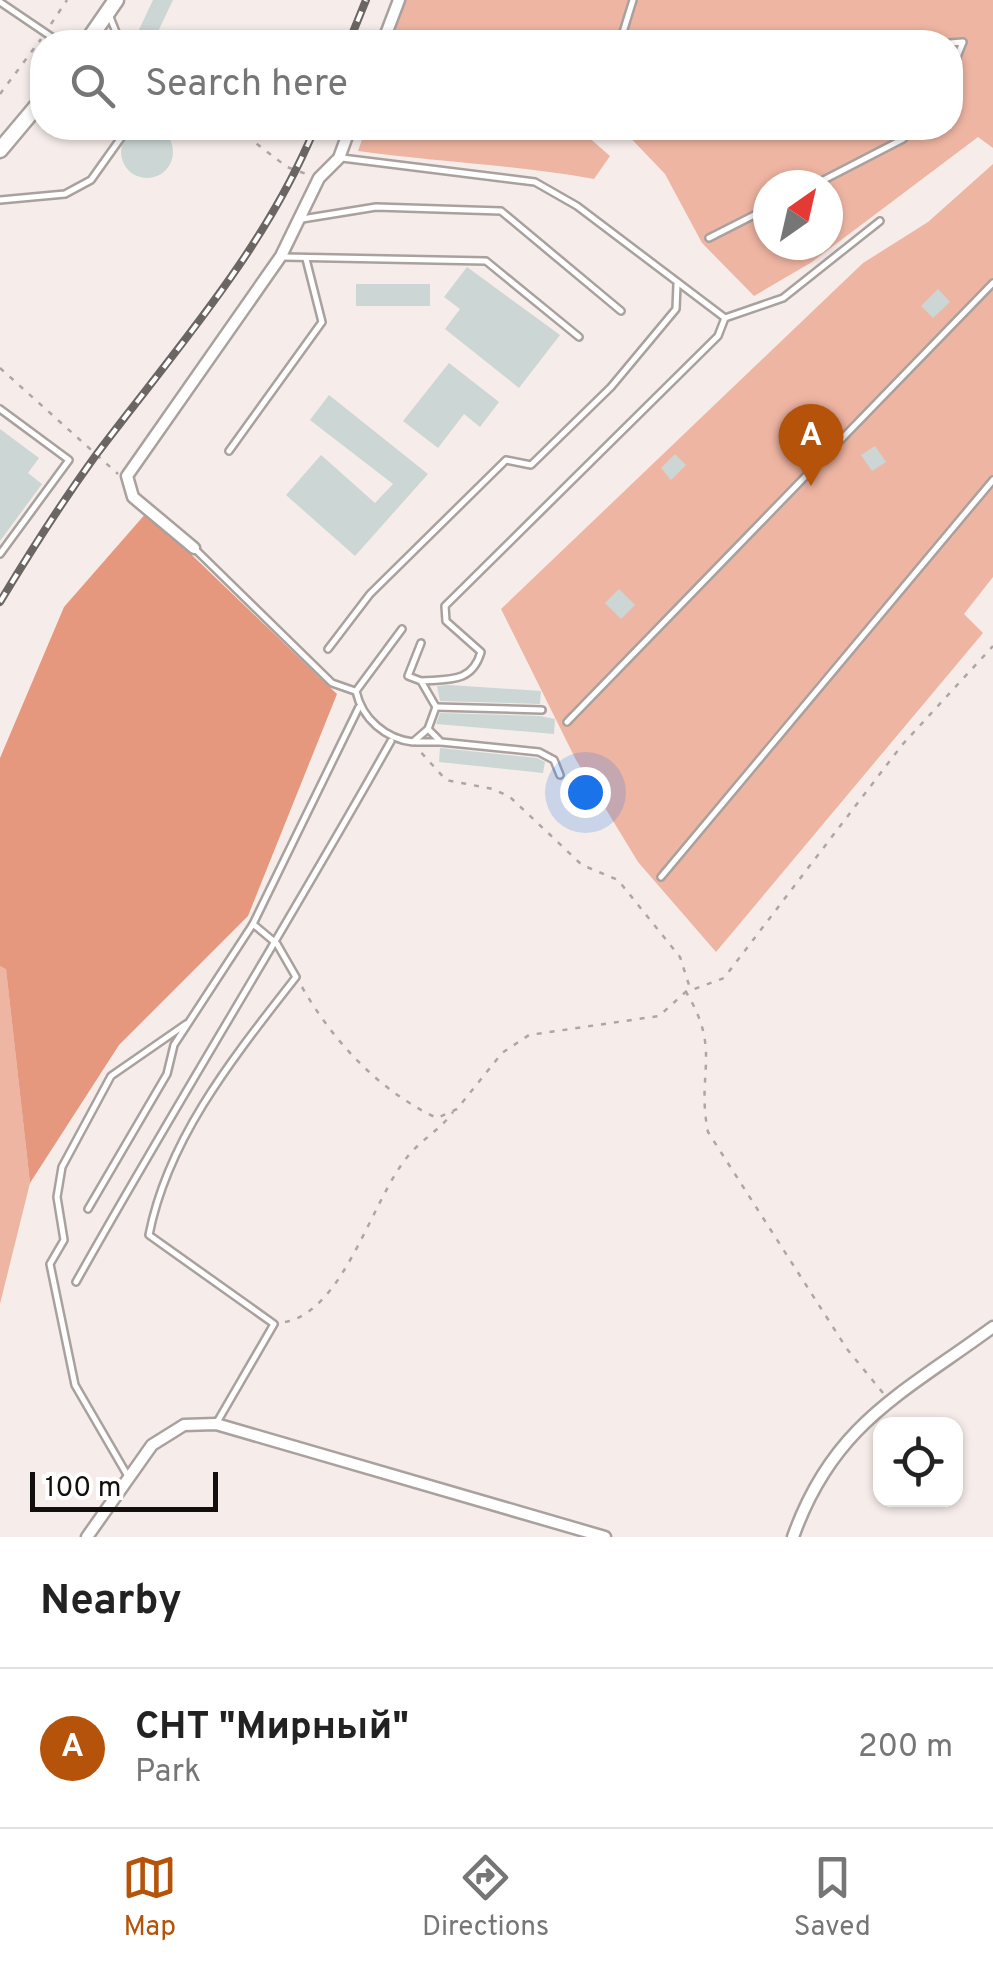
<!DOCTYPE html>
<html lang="en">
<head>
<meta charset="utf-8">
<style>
  :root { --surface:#fff; --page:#f2f2f2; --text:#222; --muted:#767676; --line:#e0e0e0; --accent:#b45309 }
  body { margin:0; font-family:Overpass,sans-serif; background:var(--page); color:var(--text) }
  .controls { position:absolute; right:30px; bottom:30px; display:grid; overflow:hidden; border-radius:20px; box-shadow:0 2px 8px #0004 }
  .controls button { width:90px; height:90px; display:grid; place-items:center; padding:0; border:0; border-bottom:2px solid var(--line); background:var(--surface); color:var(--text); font:50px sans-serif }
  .compass { position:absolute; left:753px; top:170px; width:90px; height:90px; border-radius:50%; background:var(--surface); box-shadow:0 2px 8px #0004; rotate:34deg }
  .scale { position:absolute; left:30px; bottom:25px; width:188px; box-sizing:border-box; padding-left:10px; border:5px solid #120f0e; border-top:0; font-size:28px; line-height:35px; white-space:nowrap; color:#120f0e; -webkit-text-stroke:8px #fff; paint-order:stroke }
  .you { position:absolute; left:585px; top:792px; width:35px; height:35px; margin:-25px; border:8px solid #fff; border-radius:50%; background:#1a73e8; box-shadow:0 0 0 15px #1a73e833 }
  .badge { display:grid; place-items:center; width:65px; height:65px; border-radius:50%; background:var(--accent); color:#fff; font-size:32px; font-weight:700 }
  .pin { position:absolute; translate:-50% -82px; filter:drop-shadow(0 2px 5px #0008) }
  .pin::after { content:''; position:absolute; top:52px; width:35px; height:30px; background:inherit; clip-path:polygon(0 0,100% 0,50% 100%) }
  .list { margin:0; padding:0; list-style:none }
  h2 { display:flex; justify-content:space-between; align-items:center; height:130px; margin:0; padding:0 40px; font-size:42px }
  h2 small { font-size:32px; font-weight:400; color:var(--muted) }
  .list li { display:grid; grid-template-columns:65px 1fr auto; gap:30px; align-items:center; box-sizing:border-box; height:160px; padding:0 40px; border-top:2px solid var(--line) }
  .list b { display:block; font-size:38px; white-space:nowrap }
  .list p { margin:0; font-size:32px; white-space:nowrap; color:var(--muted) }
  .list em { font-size:32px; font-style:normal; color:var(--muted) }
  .icon { flex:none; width:55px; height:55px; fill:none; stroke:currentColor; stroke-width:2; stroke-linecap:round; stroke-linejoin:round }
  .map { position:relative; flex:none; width:993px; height:1537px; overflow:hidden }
  .search { position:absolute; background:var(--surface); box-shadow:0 2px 8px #0004; left:30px; right:30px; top:30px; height:110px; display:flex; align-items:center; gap:25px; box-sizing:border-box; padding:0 35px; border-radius:40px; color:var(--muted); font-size:38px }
  .sheet { height:290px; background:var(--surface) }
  nav { display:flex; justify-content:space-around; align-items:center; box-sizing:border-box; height:140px; border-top:2px solid var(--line); background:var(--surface); font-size:28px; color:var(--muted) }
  nav a { display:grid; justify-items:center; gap:5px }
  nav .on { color:var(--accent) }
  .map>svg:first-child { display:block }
  .green { fill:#efb5a3; fill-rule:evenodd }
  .forest { fill:#e6987e }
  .building { fill:#cbd6d5 }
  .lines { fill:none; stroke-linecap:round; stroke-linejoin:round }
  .lane-casing { stroke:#a9a19e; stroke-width:10 }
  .street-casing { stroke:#a9a19e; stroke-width:15 }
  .secondary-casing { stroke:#a9a19e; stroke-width:19 }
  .path { stroke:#aea6a4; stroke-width:2.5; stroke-dasharray:5 8; stroke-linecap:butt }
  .lane { stroke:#fff; stroke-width:5 }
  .street { stroke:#fff; stroke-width:10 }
  .secondary { stroke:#fff; stroke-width:14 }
  .rail-casing { stroke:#6b6664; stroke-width:8 }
  .rail { stroke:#fff; stroke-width:4; stroke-dasharray:11; stroke-linecap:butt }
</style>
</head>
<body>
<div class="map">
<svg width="993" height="1537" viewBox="0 0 993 1537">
  <rect width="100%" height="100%" fill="#f6edea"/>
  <g class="green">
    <path d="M404,0H993V148L978,137L812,262L754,296L702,243L665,174L621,128H950V42H392ZM768,185H828V245H768Z"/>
    <path d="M366,128H578L610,156L594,179C516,165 437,162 358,151Z"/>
    <path d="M993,164V577L964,614L983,633L716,952L638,862L576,760L501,609L863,263L928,222Z"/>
    <path d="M0,966L6,968L30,1183L0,1304Z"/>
  </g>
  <path class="forest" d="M147,512L337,694L248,916L119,1045L30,1183L6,969L0,966V758L64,607Z"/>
  <g class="building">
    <path d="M153,0H173L153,42L137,34Z"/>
    <circle cx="147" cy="152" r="26"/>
    <path d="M467,267L560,335L519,388L445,329L460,309L444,297Z"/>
    <rect x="356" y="284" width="74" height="22"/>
    <path d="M938,289L950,302L933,318L921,306Z"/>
    <path d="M449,363L499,402L480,427L464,414L438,448L403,421Z"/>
    <path d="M329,395L428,474L355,556L286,495L321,455L375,503L393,484L310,420Z"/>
    <path d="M0,429L39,458L28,473L42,484L0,541Z"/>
    <path d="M875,446L886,462L872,471L861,455Z"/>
    <path d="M675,454L686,465L671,480L661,468Z"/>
    <path d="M619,589L635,605L621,619L605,603Z"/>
    <path d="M449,685L541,691L540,704L440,701L437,686Z"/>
    <path d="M440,713L540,716L555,719L554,734L436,724Z"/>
    <path d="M440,748L537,758L545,762L543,773L439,762Z"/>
  </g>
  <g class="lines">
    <g class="lane-casing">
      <g id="lane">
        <path d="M0,2L59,42"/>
        <path d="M110,17L120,42"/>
        <path d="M620,42L633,0"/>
        <path d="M950,43L963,42L950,74"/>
        <path d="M342,158L535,182L577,206L725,318L783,298L880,221"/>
        <path d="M814,185L903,139L912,128"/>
        <path d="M0,200L65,194L91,180L128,128"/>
        <path d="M302,219L376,207L501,211L621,311"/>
        <path d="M709,238L768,208"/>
        <path d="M284,257L486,261L579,337"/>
        <path d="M0,409L69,460L0,554"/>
        <path d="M229,451L322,322L306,259"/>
        <path d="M194,548L332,683L355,691"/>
        <path d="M402,629L356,691C362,719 386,739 413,742L428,729L436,707L421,681C449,679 472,683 481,652L446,621L445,606L718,336L725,318"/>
        <path d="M328,649L370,594L506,460L531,465L611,387L676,309L677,284"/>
        <path d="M421,681L408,676L421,643"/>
        <path d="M436,707L542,710"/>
        <path d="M567,722L993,283"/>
        <path d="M428,729L441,742L539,752L554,760L560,775"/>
        <path d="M416,742H440"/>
        <path d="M661,877L993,480"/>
        <path d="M88,1209L167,1074L174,1045L253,924L359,707"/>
        <path d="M76,1282C178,1100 289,923 391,741"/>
        <path d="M216,1424L274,1324L149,1235C168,1137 236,1054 296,977L277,944L253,924"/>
        <path d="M129,1478L75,1385L50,1264L64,1240L57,1197L62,1167L111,1076L186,1024"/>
      </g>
    </g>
    <g class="street-casing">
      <g id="street">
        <path d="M383,42L399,0"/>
        <path d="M194,548L133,497L127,476L281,256L319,178L339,158L350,128"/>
        <path d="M87,1537L152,1445L184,1425L216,1424L605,1537"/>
        <path d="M793,1537C833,1424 902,1394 993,1327"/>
      </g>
    </g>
    <g class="secondary-casing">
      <g id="secondary">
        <path d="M87,42L116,0"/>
        <path d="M0,150L42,100"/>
      </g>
    </g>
    <g class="path">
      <path d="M51,24L67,0"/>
      <path d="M0,94L41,39"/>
      <path d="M236,128L287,167L309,175"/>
      <path d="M0,368L118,474"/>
      <path d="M302,987C333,1041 379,1091 437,1118L457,1109L502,1053L529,1035L659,1016L690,988L680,957L618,880L582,865L510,797L493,789L446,780L418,749"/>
      <path d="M285,1322C344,1311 371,1201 408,1156C422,1139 440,1130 453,1112"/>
      <path d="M883,1393L847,1349L708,1132C696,1072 722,1051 686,992L724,978L902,745L993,646"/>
    </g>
    <use href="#lane" class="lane"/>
    <use href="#street" class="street"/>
    <use href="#secondary" class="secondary"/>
    <g class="rail-casing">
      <g id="rail">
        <path d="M349,42L366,0"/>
        <path d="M0,602C30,552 62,502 96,455C175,350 264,251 315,128"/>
      </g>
    </g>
    <use href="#rail" class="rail"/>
  </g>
</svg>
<div class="controls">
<button><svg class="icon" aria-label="locate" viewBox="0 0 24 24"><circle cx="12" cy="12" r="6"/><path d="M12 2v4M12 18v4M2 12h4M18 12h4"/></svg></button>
</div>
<svg class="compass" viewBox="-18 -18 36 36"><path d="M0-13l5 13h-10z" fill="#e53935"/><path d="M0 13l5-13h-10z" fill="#767676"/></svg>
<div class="scale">100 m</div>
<div class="you"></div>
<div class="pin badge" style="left:811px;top:486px">A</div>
<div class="search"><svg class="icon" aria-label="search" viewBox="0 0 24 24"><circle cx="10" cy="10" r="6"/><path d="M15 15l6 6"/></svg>Search here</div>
</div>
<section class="sheet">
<h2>Nearby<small></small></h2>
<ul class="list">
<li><span class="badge">A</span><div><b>СНТ &quot;Мирный&quot;</b><p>Park</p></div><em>200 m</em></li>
</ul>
</section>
<nav>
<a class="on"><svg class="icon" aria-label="map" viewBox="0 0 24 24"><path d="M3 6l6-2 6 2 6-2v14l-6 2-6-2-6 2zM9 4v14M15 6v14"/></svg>Map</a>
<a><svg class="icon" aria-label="directions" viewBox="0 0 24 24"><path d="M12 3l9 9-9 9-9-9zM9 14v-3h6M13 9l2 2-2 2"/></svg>Directions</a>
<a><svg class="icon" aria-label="saved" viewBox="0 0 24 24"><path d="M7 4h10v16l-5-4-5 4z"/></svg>Saved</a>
</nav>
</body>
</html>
